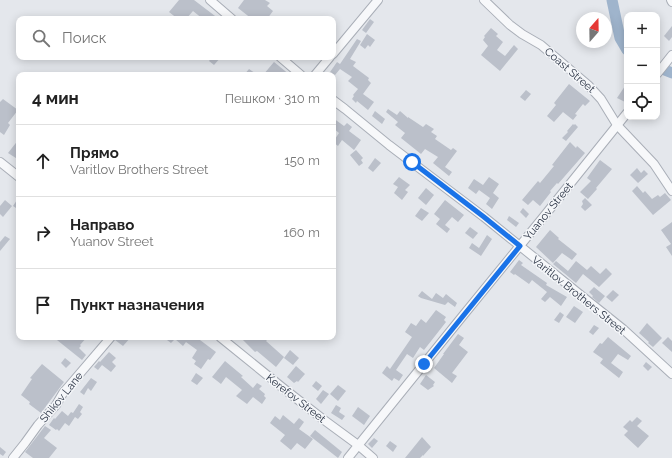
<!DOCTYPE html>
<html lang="ru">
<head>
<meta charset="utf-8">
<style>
  :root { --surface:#fff; --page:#f2f2f2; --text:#222; --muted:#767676; --line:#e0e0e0 }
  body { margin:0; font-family:Raleway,sans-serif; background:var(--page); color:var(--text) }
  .controls { position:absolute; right:12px; top:12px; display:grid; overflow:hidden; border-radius:8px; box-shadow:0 2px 10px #0003 }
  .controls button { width:36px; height:36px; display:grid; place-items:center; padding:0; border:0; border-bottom:1px solid var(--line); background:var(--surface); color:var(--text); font:20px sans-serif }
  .compass { position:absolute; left:576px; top:12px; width:36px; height:36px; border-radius:50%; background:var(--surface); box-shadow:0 2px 10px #0003; rotate:20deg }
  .stop { position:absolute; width:12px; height:12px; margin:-9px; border:3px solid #1a73e8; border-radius:50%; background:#fff }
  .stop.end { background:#1a73e8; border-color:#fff; box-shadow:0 1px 4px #0008 }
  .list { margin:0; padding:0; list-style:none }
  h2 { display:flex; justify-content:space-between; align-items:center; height:52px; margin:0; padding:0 16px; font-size:17px }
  h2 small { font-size:13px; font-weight:400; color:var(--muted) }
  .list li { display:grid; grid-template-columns:26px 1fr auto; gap:12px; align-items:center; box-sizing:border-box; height:72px; padding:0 16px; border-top:1px solid var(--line) }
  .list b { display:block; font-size:15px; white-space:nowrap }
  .list p { margin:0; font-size:13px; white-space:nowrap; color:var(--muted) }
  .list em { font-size:13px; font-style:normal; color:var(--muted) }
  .icon { flex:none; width:22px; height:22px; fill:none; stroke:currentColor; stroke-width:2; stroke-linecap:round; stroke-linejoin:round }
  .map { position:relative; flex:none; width:672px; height:458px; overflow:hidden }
  .search { position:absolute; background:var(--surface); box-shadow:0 2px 10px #0003; left:16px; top:16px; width:320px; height:44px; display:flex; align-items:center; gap:10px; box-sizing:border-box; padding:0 14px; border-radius:8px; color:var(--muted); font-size:15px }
  .panel { position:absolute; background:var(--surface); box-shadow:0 2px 10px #0003; left:16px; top:72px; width:320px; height:268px; border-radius:8px }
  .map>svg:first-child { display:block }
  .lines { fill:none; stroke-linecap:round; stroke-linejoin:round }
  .river { stroke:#9fb4cc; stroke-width:11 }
  .building { fill:#bbc0ca }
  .minor-casing { stroke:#a9aeb7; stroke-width:10 }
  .minor { stroke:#f7f8fa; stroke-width:8 }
  .route { stroke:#1a73e8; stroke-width:5 }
  .labels { text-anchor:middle; stroke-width:3; stroke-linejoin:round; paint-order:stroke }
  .street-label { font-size:11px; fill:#2b3445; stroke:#f4f6f9 }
</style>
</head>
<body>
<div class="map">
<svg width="672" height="458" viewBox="0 0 672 458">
  <rect width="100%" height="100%" fill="#e4e7ec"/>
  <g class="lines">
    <g class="river">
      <path d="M612,0L620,38L627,50"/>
      <path d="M657,67L672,73"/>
    </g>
  </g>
  <g class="building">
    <path d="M179,0H194L219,19H203L193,11L186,19H178L169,12Z"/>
    <path d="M244,0H265L270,3L267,6L273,11L267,19H252L238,8Z"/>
    <path d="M370,19L374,22L366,33L362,30Z"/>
    <path d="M672,26V37L669,41L664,36Z"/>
    <path d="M491,28L498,34L496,36L503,42L497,50L505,56L514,45L518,49L500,71L481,55L488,46L483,40L485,37L484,36Z"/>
    <path d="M367,34L375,40L370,47L368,45L365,49L360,45Z"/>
    <path d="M357,39L361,41L350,59L356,62L353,66L369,78L368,80L371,83L363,94L374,102L368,110L357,101L356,103L352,99L354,96L353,95L358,89L348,81L352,77L340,69L335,75H328L337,62L340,64Z"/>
    <path d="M212,57H221L214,65L209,61Z"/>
    <path d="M274,62L290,75H263Z"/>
    <path d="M249,69L258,75H244Z"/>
    <path d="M627,83V100L625,102L617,98Z"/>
    <path d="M569,84L590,101L585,106L583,104L575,114L577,115L573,120L563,112L554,122L547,116L556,105L554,103Z"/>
    <path d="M526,90L531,94L525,101L520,97Z"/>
    <path d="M3,99L18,110L8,123L10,125L4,135L0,132V102Z"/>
    <path d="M388,109L397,115L400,111L408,118V117L423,127L426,124L434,129L431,132L437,136L435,139L451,150L453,148L457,151L445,167L452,172L449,176L433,163L438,157L425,149L421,154L401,138L405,133L395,125L398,122L386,112Z"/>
    <path d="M375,111L385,119L382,124L372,116Z"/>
    <path d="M333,118L344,126L347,123L352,127L349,131L361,140L354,150L342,140L338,146L333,142L339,133L333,128Z"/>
    <path d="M573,124L574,125L575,124L578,127L566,141L562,138L568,132L567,131Z"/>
    <path d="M19,139V160L8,153Z"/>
    <path d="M570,142L576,148L577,146L585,153L558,184L557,183L550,191L551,192L540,206L533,200L528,205L522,200L538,181L540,183L554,166L552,165Z"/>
    <path d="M356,150L363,158L361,160L363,163L359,166L350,155Z"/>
    <path d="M375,158L381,163L373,172L368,168Z"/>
    <path d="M600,160L612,169L596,188L597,189L588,199L580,192L591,181L587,178Z"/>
    <path d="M637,168L641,173L644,170L648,174L638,183L630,175Z"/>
    <path d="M399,177L410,185L405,190L408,192L402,200L394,193L398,187L393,184Z"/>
    <path d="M489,177L499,184L493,193L499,198L492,209L486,204L490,198L479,190L476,194L468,188L474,179L483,185Z"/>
    <path d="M637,186L643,193L645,191L652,199L658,195L660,197L665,193L671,200L653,215L632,191Z"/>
    <path d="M426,188L434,195L426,205L418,198Z"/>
    <path d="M19,197V210L13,206Z"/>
    <path d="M585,198L592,205L585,211L581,207L583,204L582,201Z"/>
    <path d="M5,200L12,206L3,217L0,214V206Z"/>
    <path d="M445,200L464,215L458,222L452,217L445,225L450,229L447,233L436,224L440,219L434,214Z"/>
    <path d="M421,208L429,213L422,221L415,216Z"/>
    <path d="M523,208L529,214L526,218L520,212Z"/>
    <path d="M509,216L519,223L516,227L507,220Z"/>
    <path d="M672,222V256L666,247L671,244L661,230Z"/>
    <path d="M470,227L478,233L473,239L465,233Z"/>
    <path d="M550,230L559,238L558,239L577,254L572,260L562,253L553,263L536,247Z"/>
    <path d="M487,235L492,239L481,256L469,248L472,243L479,248Z"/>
    <path d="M5,236L10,239L0,251V242Z"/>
    <path d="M519,260L523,263L521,265L547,283L546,285L567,297L561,306L550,297L545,302L541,299L547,292L532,280L529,284L515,274L514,275L510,272Z"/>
    <path d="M556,261L568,271L576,261L587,270L591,266L600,274L606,268L612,274L599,287L583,274L576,283L553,264Z"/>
    <path d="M594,287L605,296L599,303L592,297L593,296L589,292Z"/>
    <path d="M613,290L619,295L612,302L606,297Z"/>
    <path d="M422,291L432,299L436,293L443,298L446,294L457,303L455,307L448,302L445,305L421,298L418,296Z"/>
    <path d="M574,306L583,312L575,323L566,317Z"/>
    <path d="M436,310L446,317L444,320L446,322L424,350L420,347L413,358L407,354L396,370L403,375L399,381L394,378L392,381L382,373L387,366L390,369L412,337L405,332L411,323L416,326L421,319L426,323Z"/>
    <path d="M560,312L564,315L559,323L554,320Z"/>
    <path d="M647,323L662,338L653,347L648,343L649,342L639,333Z"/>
    <path d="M594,325L599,328L593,335L589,332Z"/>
    <path d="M458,334L464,338L459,345L468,352L452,373L457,376L452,383L434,368L444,354H443Z"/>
    <path d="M60,337H87L80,345L81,346L79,348L86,355L82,360L57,340Z"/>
    <path d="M117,337H131L123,346L115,340Z"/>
    <path d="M163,337H196L216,352L210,360L208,359L201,369L194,364L196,361L192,358L197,350L186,342L183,346L175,339L171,343Z"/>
    <path d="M240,337H270L266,341L284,357L276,367L257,351L255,352Z"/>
    <path d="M608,337L631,356L628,360L618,354L611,363L623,372L619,378L600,363L603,359L593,352L600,343L602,344Z"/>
    <path d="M668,337L672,341V352L662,343Z"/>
    <path d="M290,350L299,358L293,365L284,358Z"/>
    <path d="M109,352L116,358L112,362L116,366L111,372L102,365L98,370L94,367L99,361L100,362Z"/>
    <path d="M65,358L71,363L66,368L61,363Z"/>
    <path d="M225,361L243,376L241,377L253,388L257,383L262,386L259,389L265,394L264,396L266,398L262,404L253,397L247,404L236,396L242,390L226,377L221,384L212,377Z"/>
    <path d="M646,362L652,367L648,371L643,366Z"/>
    <path d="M42,364L64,382L41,413L29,404L30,402L21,395L32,379L30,378Z"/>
    <path d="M296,366L305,374L298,382L297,381L294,383L287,377Z"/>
    <path d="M196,373L203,378L197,385L191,381Z"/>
    <path d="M426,375L435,382L433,385L434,386L428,390L420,384Z"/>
    <path d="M91,378L97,382L91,391L88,388L84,395L80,392Z"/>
    <path d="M316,381L322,386L318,391L312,386Z"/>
    <path d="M338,385L346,391L338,401L330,394Z"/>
    <path d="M323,390L329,394L321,404L316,399Z"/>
    <path d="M79,404L83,407L80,412L82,414L78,419L75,417L69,426L65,423L59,431L57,429L56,430L49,425L54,418L55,419L62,411L68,416L71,412L73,413Z"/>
    <path d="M336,405L341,408L339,412L345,416L342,420L331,413Z"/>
    <path d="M358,407L370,416L364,425L352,416Z"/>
    <path d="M283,415L294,424L299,418L304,422L299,429L313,439L305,449L297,443L291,450L280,441L285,435L270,423L275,416L280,420Z"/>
    <path d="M637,417L642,421L637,426L649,436L638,448L624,435L628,431L623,427L630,420L632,422Z"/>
    <path d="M45,426L51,430L44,438L57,448L49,458H33L25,452Z"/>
    <path d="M315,430L342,452L338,458L310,436Z"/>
    <path d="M422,437L431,447L423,456V455L420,458H405Z"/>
    <path d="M374,438L378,441L372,448L368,444Z"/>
    <path d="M390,441L397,446L393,452L386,446Z"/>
    <path d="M0,447L6,452L3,456L0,454Z"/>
  </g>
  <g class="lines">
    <g class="minor-casing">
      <g id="minor">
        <path d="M210,0L232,19"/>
        <path d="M484,0L510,25L522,34L541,45L588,85L601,99L617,125L654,164L672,191"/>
        <path d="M671,0L672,2"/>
        <path d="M333,54L378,0"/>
        <path d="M280,57L301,75"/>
        <path d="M657,74L672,55"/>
        <path d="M315,75L330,57"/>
        <path d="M333,100L345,109L389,145L484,217L588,301L623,329L672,374"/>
        <path d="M0,162L19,177"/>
        <path d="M220,337L283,388L324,420L358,445L373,458"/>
        <path d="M13,458L25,443L38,425L56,405L63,393L70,385L111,337"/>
        <path d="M348,458L461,318L545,215L627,113"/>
      </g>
    </g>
    <use href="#minor" class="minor"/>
  </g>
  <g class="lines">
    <path class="route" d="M412,162L484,217L520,246L424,364"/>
  </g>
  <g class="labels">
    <g class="street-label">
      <text transform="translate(570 70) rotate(41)" y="4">Coast Street</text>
      <text transform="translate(548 211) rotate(-51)" y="4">Yuanov Street</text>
      <text transform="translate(579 295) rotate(39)" y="4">Varitlov Brothers Street</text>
      <text transform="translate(61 397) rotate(-51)" y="4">Shikov Lane</text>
      <text transform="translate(296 398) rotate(38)" y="4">Kerefov Street</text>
    </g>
  </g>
</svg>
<div class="controls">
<button>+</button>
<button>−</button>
<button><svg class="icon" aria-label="locate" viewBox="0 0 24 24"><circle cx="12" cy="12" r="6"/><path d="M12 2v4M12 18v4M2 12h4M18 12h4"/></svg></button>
</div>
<svg class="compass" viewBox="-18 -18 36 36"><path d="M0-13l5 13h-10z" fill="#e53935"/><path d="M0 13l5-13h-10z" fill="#767676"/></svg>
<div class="stop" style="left:412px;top:162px"></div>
<div class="stop end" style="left:424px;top:364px"></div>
<div class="search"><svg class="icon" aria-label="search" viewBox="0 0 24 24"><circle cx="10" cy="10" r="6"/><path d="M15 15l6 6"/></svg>Поиск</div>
<section class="panel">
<h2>4 мин<small>Пешком · 310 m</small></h2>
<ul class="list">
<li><svg class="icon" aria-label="ahead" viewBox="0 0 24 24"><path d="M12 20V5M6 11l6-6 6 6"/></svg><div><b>Прямо</b><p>Varitlov Brothers Street</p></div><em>150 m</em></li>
<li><svg class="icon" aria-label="right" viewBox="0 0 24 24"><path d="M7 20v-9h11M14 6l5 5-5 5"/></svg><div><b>Направо</b><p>Yuanov Street</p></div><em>160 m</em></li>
<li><svg class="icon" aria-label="arrive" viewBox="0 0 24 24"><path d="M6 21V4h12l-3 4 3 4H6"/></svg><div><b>Пункт назначения</b></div></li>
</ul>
</section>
</div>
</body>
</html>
